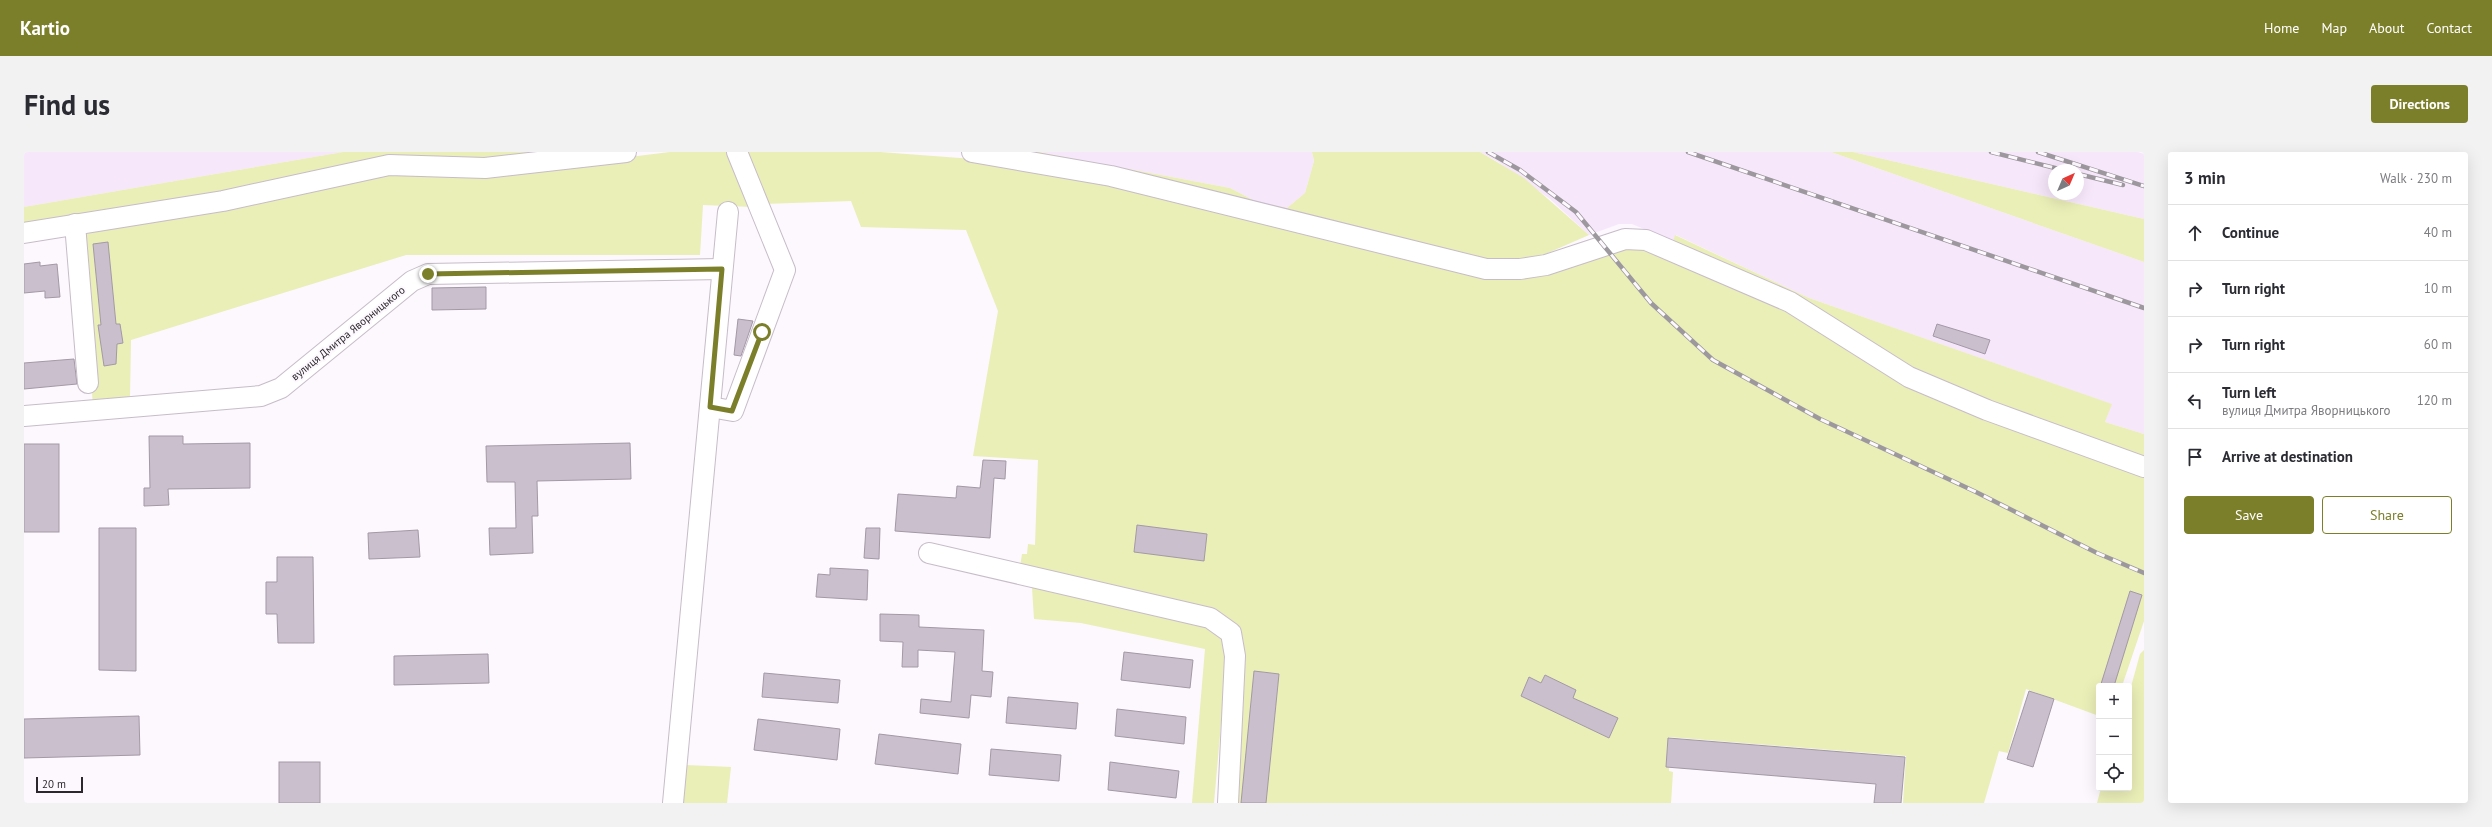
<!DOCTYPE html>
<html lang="en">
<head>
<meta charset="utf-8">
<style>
  :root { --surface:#fff; --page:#f2f2f3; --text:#2b2b33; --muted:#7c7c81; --line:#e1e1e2; --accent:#7c7f29 }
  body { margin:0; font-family:"PT Sans",sans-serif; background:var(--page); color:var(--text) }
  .controls { position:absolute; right:12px; bottom:12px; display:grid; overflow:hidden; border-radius:4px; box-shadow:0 4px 16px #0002 }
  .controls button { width:36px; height:36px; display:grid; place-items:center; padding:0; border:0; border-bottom:1px solid var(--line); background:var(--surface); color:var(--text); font:20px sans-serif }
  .compass { position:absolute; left:2024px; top:12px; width:36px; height:36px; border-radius:50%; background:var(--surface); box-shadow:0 4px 16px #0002; rotate:44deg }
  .scale { position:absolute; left:12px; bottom:10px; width:47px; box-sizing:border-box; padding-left:4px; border:2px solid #2b272c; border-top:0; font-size:11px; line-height:14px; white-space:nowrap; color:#2b272c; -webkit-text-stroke:3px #fcf8fd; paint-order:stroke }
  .stop { position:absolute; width:12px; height:12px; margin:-9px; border:3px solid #7c7f29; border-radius:50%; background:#fff }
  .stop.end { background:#7c7f29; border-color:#fff; box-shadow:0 1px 4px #0008 }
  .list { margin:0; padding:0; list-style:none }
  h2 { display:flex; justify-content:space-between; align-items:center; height:52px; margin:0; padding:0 16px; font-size:17px }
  h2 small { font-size:13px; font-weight:400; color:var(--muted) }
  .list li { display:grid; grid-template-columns:26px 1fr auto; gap:12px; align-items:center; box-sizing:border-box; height:56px; padding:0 16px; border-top:1px solid var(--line) }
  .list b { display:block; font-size:15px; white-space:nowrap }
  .list p { margin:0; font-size:13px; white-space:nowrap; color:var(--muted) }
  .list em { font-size:13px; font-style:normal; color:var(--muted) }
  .actions { display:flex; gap:8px; padding:12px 16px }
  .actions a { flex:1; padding:9px 0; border:1px solid var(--accent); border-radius:4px; text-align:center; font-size:14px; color:var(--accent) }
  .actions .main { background:var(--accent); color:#fff }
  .icon { flex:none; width:22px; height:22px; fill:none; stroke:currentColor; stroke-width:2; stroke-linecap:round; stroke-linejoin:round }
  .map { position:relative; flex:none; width:2120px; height:651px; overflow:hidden; border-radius:4px }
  header { display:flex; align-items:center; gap:24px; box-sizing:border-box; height:56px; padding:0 20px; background:var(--accent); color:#fff }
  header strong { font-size:19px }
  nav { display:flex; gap:22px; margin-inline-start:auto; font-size:14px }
  .intro { display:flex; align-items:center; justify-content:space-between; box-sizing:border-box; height:96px; padding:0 24px }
  h1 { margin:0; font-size:28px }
  .button { padding:10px 18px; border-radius:4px; background:var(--accent); color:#fff; font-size:14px; font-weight:700 }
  main { display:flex; gap:24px; padding:0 24px }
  aside { flex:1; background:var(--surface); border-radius:4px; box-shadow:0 4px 16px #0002 }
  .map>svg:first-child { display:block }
  .built { fill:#f7e7fb; fill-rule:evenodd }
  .green { fill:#eaeeb7 }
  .building { fill:#cabfcd; stroke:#a399a6 }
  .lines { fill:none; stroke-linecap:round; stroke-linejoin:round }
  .minor-casing { stroke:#c7bcc9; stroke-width:22 }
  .minor { stroke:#fff; stroke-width:20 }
  .rail-casing { stroke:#9c989d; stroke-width:4.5 }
  .rail { stroke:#fcf8fd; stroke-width:3; stroke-dasharray:9; stroke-linecap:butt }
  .route { stroke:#7c7f29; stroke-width:5 }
  .labels { text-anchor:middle; stroke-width:4; stroke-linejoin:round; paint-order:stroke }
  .street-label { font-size:11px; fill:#2b272c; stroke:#fcf8fd }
</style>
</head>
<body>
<header>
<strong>Kartio</strong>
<nav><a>Home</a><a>Map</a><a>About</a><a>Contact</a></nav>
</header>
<div class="intro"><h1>Find us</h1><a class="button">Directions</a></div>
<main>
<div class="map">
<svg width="2120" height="651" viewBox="0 0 2120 651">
  <rect width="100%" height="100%" fill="#fcf8fd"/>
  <g class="built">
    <path d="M0,0H319L0,55Z"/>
    <path d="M1015,0H1288L1290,9L1281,41L1263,56L1233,50L1206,36Z"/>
    <path d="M1456,0H1807L2120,110V282L2081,270L2087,252L1785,146L1652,83L1649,89L1608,72H1595L1565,83L1526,47L1474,10Z"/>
    <path d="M1829,0H2114L2120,2V67ZM2030,18H2054V42H2030Z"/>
  </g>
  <g class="green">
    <path d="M319,0H566L421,12L0,76V55Z"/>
    <path d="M646,0H706L729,55L679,53L676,103H382L107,188L106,244L101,248L69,253L56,90L62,78L351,21L509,17Z"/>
    <path d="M717,0H856L949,7L1086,29L1463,121L1592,88L1744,139L1880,232L1897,241L2120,318V469L2098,534H2075V564L2002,537L1984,601L1975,599L1960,651H1879L1882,604L1645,585V619L1649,620L1647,651H1200L1205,481L996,415L998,402H1003L1004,392L1011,393L1014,308L949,304L974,159L942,78L837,75L827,49L739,52Z"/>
    <path d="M960,0H1015L1206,36L1233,50L1263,56L1281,41L1290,9L1288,0H1456L1500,26L1565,83L1510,107L1464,110Z"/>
    <path d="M1807,0H1829L2120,67V110Z"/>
    <path d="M1651,83L1785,146L2088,252L2081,270L2120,282V310L1900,233L1746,135L1649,89Z"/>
    <path d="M1008,435L1186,473L1197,485L1203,504L1190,651H1168L1181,497L1057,471L1010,467Z"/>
    <path d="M2120,498V651H2073L2077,636H2105V542L2116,502Z"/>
    <path d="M662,613L707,615L703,651H649Z"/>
  </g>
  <g class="building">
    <path d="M84,90L92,172H96L99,191L93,192L92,212L80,214L74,173H77L69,92Z"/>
    <path d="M16,110V114L33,112L36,145L21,146V139L0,141V112Z"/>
    <path d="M462,135V157L408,158V136Z"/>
    <path d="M714,167L729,169L717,204L710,203Z"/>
    <path d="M1913,172L1966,188L1961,202L1909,184Z"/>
    <path d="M50,207L53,232L0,237V211Z"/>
    <path d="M125,284H159V292L226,291V336L144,337L145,353L120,354V336H126Z"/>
    <path d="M606,291L607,327L513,329L514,364H508L509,401L466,403L465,376H492L491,330H463L462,294Z"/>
    <rect x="0" y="292" width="35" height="88"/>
    <path d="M959,308L982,309L981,327L970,326L966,386L871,379L874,342L932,346L933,334L956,336Z"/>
    <path d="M1113,373L1183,382L1180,409L1110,400Z"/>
    <path d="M75,376H112V519L75,518Z"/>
    <path d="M842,376H856L855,407L840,406Z"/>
    <path d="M394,378L396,405L345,407L344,381Z"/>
    <path d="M253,405H289L290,491H254L253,462H242V430H253Z"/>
    <path d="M806,416L844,418L843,448L792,445L794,422L806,423Z"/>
    <path d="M2106,439L2118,443L2090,534H2084L2077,532Z"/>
    <path d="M856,462L895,463V475L960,478L958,519L969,520L967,545L947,543L945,566L896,561L897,547L927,550L931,500L894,498V515H878L879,490L856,489Z"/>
    <path d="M1100,500L1169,508L1166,536L1097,528Z"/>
    <path d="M464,502L465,531L370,533V504Z"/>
    <path d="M1230,519L1255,522L1242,651H1217Z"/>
    <path d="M740,521L816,528L814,551L738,545Z"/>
    <path d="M1521,523L1552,538L1549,546L1594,566L1585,586L1497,544L1505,525L1517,531Z"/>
    <path d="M2005,539L2030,547L2009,615L1983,607Z"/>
    <path d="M984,545L1054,551L1052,577L982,571Z"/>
    <path d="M1093,557L1162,565L1160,592L1091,584Z"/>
    <path d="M115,564L116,603L0,606V567Z"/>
    <path d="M734,567L816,577L813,608L730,598Z"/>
    <path d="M855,582L937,592L934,622L851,612Z"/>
    <path d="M1644,586L1881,605L1877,651H1850L1852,632L1642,615Z"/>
    <path d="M967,597L1037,603L1035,629L965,623Z"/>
    <rect x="255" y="610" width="41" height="41"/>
    <path d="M1086,610L1155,619L1152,646L1084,638Z"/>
  </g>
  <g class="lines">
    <g class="minor-casing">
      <g id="minor">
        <path d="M948,0L1087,24L1462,117H1496L1522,113L1601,87L1622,88L1766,150L1885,225L1963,258L2120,315"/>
        <path d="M51,72L64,231"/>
        <path d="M0,81L199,49L365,13L461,16L602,0"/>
        <path d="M686,255L709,259L761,118L713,0"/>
        <path d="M0,264L237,244L257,236L388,129L404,122L698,117"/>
        <path d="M905,401L1186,466L1207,481L1211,504L1204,651"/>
        <path d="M649,651L704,60"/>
      </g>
    </g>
    <use href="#minor" class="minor"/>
    <g class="rail-casing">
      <g id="rail">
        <path d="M1464,0L1496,18L1552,60L1627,151L1689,208L1796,267L1952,340L2073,401L2120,421"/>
        <path d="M1664,0L2120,156"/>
        <path d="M1967,0L2039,18"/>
        <path d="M2014,0L2120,34"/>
        <path d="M2054,22L2099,33"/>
      </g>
    </g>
    <use href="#rail" class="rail"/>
  </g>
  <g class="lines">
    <path class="route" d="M404,122L698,117L686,255L708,259L738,180"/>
  </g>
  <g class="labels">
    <g class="street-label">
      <text transform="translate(324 181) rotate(-39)" y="4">вулиця Дмитра Яворницького</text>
    </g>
  </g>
</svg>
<div class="controls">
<button>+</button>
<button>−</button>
<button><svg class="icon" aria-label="locate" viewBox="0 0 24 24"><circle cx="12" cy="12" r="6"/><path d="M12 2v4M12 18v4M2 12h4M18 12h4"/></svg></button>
</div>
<svg class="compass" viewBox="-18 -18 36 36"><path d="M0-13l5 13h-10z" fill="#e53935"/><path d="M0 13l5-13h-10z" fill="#7c7c81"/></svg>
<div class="scale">20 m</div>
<div class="stop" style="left:738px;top:180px"></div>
<div class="stop end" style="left:404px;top:122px"></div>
</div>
<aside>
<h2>3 min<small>Walk · 230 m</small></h2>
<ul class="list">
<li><svg class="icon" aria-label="ahead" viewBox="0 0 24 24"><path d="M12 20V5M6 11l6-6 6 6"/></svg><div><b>Continue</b></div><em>40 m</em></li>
<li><svg class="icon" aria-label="right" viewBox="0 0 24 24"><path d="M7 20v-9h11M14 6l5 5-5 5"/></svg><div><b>Turn right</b></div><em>10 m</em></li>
<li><svg class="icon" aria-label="right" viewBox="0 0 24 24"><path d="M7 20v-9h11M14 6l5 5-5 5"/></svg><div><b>Turn right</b></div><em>60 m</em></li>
<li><svg class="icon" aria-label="left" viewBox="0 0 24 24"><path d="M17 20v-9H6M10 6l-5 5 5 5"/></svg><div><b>Turn left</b><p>вулиця Дмитра Яворницького</p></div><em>120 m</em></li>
<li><svg class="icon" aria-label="arrive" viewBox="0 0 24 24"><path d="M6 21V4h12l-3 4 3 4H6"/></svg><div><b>Arrive at destination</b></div></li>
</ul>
<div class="actions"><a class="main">Save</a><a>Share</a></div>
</aside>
</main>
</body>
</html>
